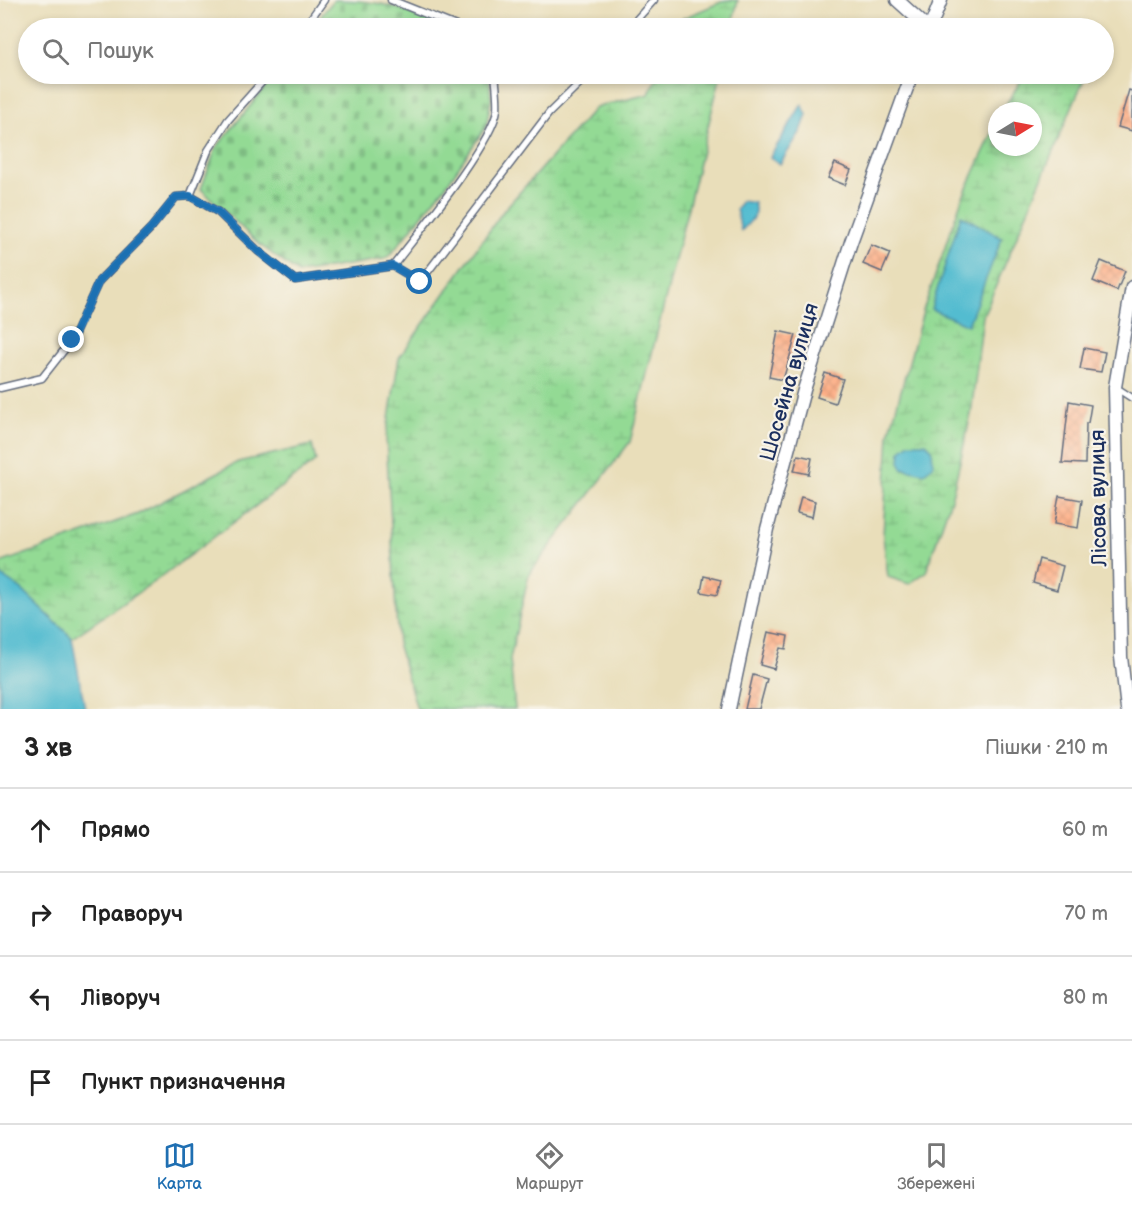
<!DOCTYPE html>
<html lang="uk">
<head>
<meta charset="utf-8">
<style>
  :root { --surface:#fff; --page:#f6f6f6; --text:#222; --muted:#767676; --line:#e0e0e0; --accent:#1f6fb2 }
  body { margin:0; font-family:"Balsamiq Sans",sans-serif; background:var(--page); color:var(--text) }
  .compass { position:absolute; left:988px; top:102px; width:54px; height:54px; border-radius:50%; background:var(--surface); box-shadow:0 3px 9px #0003; rotate:80deg }
  .stop { position:absolute; width:18px; height:18px; margin:-14px; border:4px solid #1f6fb2; border-radius:50%; background:#fff }
  .stop.end { background:#1f6fb2; border-color:#fff; box-shadow:0 2px 6px #0008 }
  .list { margin:0; padding:0; list-style:none }
  h2 { display:flex; justify-content:space-between; align-items:center; height:78px; margin:0; padding:0 24px; font-size:26px }
  h2 small { font-size:20px; font-weight:400; color:var(--muted) }
  .list li { display:grid; grid-template-columns:39px 1fr auto; gap:18px; align-items:center; box-sizing:border-box; height:84px; padding:0 24px; border-top:2px solid var(--line) }
  .list b { display:block; font-size:22px; white-space:nowrap }
  .list em { font-size:20px; font-style:normal; color:var(--muted) }
  .icon { flex:none; width:33px; height:33px; fill:none; stroke:currentColor; stroke-width:2; stroke-linecap:round; stroke-linejoin:round }
  .map { position:relative; flex:none; width:1132px; height:709px; overflow:hidden }
  .search { position:absolute; background:var(--surface); box-shadow:0 3px 9px #0003; left:18px; right:18px; top:18px; height:66px; display:flex; align-items:center; gap:15px; box-sizing:border-box; padding:0 21px; border-radius:33px; color:var(--muted); font-size:22px }
  .sheet { height:414px; background:var(--surface) }
  nav { display:flex; justify-content:space-around; align-items:center; box-sizing:border-box; height:84px; border-top:2px solid var(--line); background:var(--surface); font-size:16px; color:var(--muted) }
  nav a { display:grid; justify-items:center; gap:3px }
  nav .on { color:var(--accent) }
  .map>svg:first-child { display:block }
  .wetland { fill:url(#wetland-marsh); stroke:#578479; stroke-width:1.5 }
  .cemetery { fill:url(#cemetery-stones); stroke:#578479; stroke-width:1.5 }
  .water { fill:#53bcd0; stroke:#377697; stroke-width:1.5 }
  .building { fill:url(#building-cross-hatch) }
  .lines { fill:none; stroke-linecap:round; stroke-linejoin:round }
  .service-casing { stroke:#636c7e; stroke-width:9 }
  .minor-casing { stroke:#636c7e; stroke-width:15 }
  .service { stroke:#fff; stroke-width:6 }
  .minor { stroke:#fff; stroke-width:12 }
  .route { stroke:#1f6fb2; stroke-width:8 }
  .labels { text-anchor:middle; stroke-width:4.5; stroke-linejoin:round; paint-order:stroke }
  .street-label { font-size:21px; fill:#1b2f5e; stroke:#f7f3e8 }
</style>
</head>
<body>
<div class="map">
<svg width="1132" height="709" viewBox="0 0 1132 709">
  <defs>
    <pattern id="wetland-marsh" width="20" height="14" patternUnits="userSpaceOnUse" patternTransform="scale(1.5)"><rect width="20" height="14" fill="#93da94"/><path d="M1 5h8M5 5V1M11 12h8M15 12V8" fill="none" stroke="#7ebb82"/></pattern>
    <pattern id="cemetery-stones" width="16" height="16" patternUnits="userSpaceOnUse" patternTransform="scale(1.5)"><rect width="16" height="16" fill="#93da94"/><path d="M2 7V4a2 2 0 0 1 4 0v3zM10 15v-3a2 2 0 0 1 4 0v3z" fill="#7ebb82"/></pattern>
    <pattern id="building-cross-hatch" width="8" height="8" patternUnits="userSpaceOnUse" patternTransform="scale(1.5)"><rect width="8" height="8" fill="#feae85"/><path d="M0 0l8 8M0 8l8-8" fill="none" stroke="#d99675"/></pattern>
  </defs>
  <rect width="100%" height="100%" fill="#f7f3e8"/>
  <filter id="ink" filterUnits="userSpaceOnUse"><feTurbulence type="fractalNoise" baseFrequency=".0167" numOctaves="2"/><feDisplacementMap in="SourceGraphic" scale="12" xChannelSelector="R" yChannelSelector="G"/><feConvolveMatrix kernelMatrix="1 2 1 2 8 2 1 2 1" color-interpolation-filters="sRGB"/></filter>
  <filter id="wash" filterUnits="userSpaceOnUse"><feTurbulence type="fractalNoise" baseFrequency=".008" numOctaves="4" result="noise"/><feDisplacementMap in="SourceGraphic" scale="24" xChannelSelector="R" yChannelSelector="G"/><feGaussianBlur stdDeviation="1.35" result="paint"/><feColorMatrix in="noise" values="0 0 0 0 0 0 0 0 0 0 0 0 0 0 0 0 0 1.4 0 .05"/><feComposite in="paint" operator="in"/></filter>
  <g filter="url(#wash)">
    <rect width="100%" height="100%" fill="#e9deba"/>
    <g class="wetland">
      <path d="M726,0H738L731,28H678L683,18Z"/>
      <path d="M658,74H721L630,442L529,574L510,659L515,709H417L398,646L386,437L399,358L504,210L596,107L649,94Z"/>
      <path d="M1025,74H1086L983,316L971,414L952,496L926,572L909,584L888,577L883,536L889,434L924,308L961,201L997,123V147H1033V111H1002Z"/>
      <path d="M312,445L316,461L158,579L72,638L22,590L0,575V563L138,514L238,462Z"/>
    </g>
    <g class="cemetery">
      <path d="M334,0C382,0 403,8 446,28H311Z"/>
      <path d="M276,74H489L491,100L486,127L445,187L391,254L384,259L298,273L259,244L201,189L216,148Z"/>
    </g>
    <g class="water">
      <path d="M802,104L807,115L801,131L780,164L770,157Z"/>
      <path d="M742,201L754,203C758,216 750,222 741,231L736,209Z"/>
      <path d="M961,215L1002,238L968,325L931,309Z"/>
      <path d="M910,443H926L932,449L933,466L924,473L902,468L900,463L901,450Z"/>
      <path d="M0,575L22,590L72,638L85,709H0Z"/>
    </g>
    <g id="blocks">
      <g class="building">
        <path d="M1129,90L1132,91V131L1118,127Z"/>
        <path d="M835,163L851,170L845,185L828,178Z"/>
        <path d="M871,245L890,253L882,272L863,264Z"/>
        <path d="M1101,261L1125,271L1117,291L1093,281Z"/>
        <path d="M778,331L796,335L783,380L769,377Z"/>
        <path d="M1084,348L1105,352L1101,372L1080,369Z"/>
        <path d="M825,373L843,379L835,403L817,397Z"/>
        <path d="M1069,401L1091,405L1088,423H1086L1085,464L1062,463Z"/>
        <path d="M798,455L812,458L809,474L794,471Z"/>
        <path d="M1059,496L1082,500L1078,528L1054,524Z"/>
        <path d="M801,497L815,501L812,517L797,513Z"/>
        <path d="M1039,559L1063,566L1057,590L1033,583Z"/>
        <path d="M704,576L721,580L717,595L701,592Z"/>
        <path d="M768,632L788,636L786,649L780,648L774,669L760,665Z"/>
        <path d="M753,675L767,679L759,709H745Z"/>
      </g>
    </g>
  </g>
  <g filter="url(#ink)">
    <use href="#blocks" fill-opacity="0" stroke="#636c7e" stroke-width="1.5"/>
    <g class="lines">
      <g class="service-casing">
        <g id="service">
          <path d="M391,0L461,28"/>
          <path d="M304,28L324,0"/>
          <path d="M629,28L654,0"/>
          <path d="M190,196L208,151L228,120L269,74"/>
          <path d="M393,266C416,236 493,143 497,110C498,99 496,85 495,74"/>
          <path d="M1115,387L1132,398"/>
          <path d="M0,388L42,378L72,340L99,281L151,228L176,197L190,196L218,212L258,251L295,280L393,266L420,282L549,113L589,74"/>
        </g>
      </g>
      <g class="minor-casing">
        <g id="minor">
          <path d="M897,0L928,28"/>
          <path d="M930,28L941,0"/>
          <path d="M729,709L767,529L804,390L851,242L912,74"/>
          <path d="M1127,709L1121,657L1115,387L1132,287"/>
        </g>
      </g>
      <use href="#service" class="service"/>
      <use href="#minor" class="minor"/>
    </g>
  </g>
  <g class="lines" filter="url(#ink)">
    <path class="route" d="M72,340L99,281L151,228L176,197L190,196L218,212L258,251L295,280L393,266L420,282"/>
  </g>
  <g class="labels">
    <g class="street-label">
      <text transform="translate(789 382) rotate(-74)" y="7">Шосейна вулиця</text>
      <text transform="translate(1098 498) rotate(-91)" y="7">Лісова вулиця</text>
    </g>
  </g>
</svg>
<svg class="compass" viewBox="-18 -18 36 36"><path d="M0-13l5 13h-10z" fill="#e53935"/><path d="M0 13l5-13h-10z" fill="#767676"/></svg>
<div class="stop" style="left:420px;top:282px"></div>
<div class="stop end" style="left:72px;top:340px"></div>
<div class="search"><svg class="icon" aria-label="search" viewBox="0 0 24 24"><circle cx="10" cy="10" r="6"/><path d="M15 15l6 6"/></svg>Пошук</div>
</div>
<section class="sheet">
<h2>3 хв<small>Пішки · 210 m</small></h2>
<ul class="list">
<li><svg class="icon" aria-label="ahead" viewBox="0 0 24 24"><path d="M12 20V5M6 11l6-6 6 6"/></svg><div><b>Прямо</b></div><em>60 m</em></li>
<li><svg class="icon" aria-label="right" viewBox="0 0 24 24"><path d="M7 20v-9h11M14 6l5 5-5 5"/></svg><div><b>Праворуч</b></div><em>70 m</em></li>
<li><svg class="icon" aria-label="left" viewBox="0 0 24 24"><path d="M17 20v-9H6M10 6l-5 5 5 5"/></svg><div><b>Ліворуч</b></div><em>80 m</em></li>
<li><svg class="icon" aria-label="arrive" viewBox="0 0 24 24"><path d="M6 21V4h12l-3 4 3 4H6"/></svg><div><b>Пункт призначення</b></div></li>
</ul>
</section>
<nav>
<a class="on"><svg class="icon" aria-label="map" viewBox="0 0 24 24"><path d="M3 6l6-2 6 2 6-2v14l-6 2-6-2-6 2zM9 4v14M15 6v14"/></svg>Карта</a>
<a><svg class="icon" aria-label="directions" viewBox="0 0 24 24"><path d="M12 3l9 9-9 9-9-9zM9 14v-3h6M13 9l2 2-2 2"/></svg>Маршрут</a>
<a><svg class="icon" aria-label="saved" viewBox="0 0 24 24"><path d="M7 4h10v16l-5-4-5 4z"/></svg>Збережені</a>
</nav>
</body>
</html>
